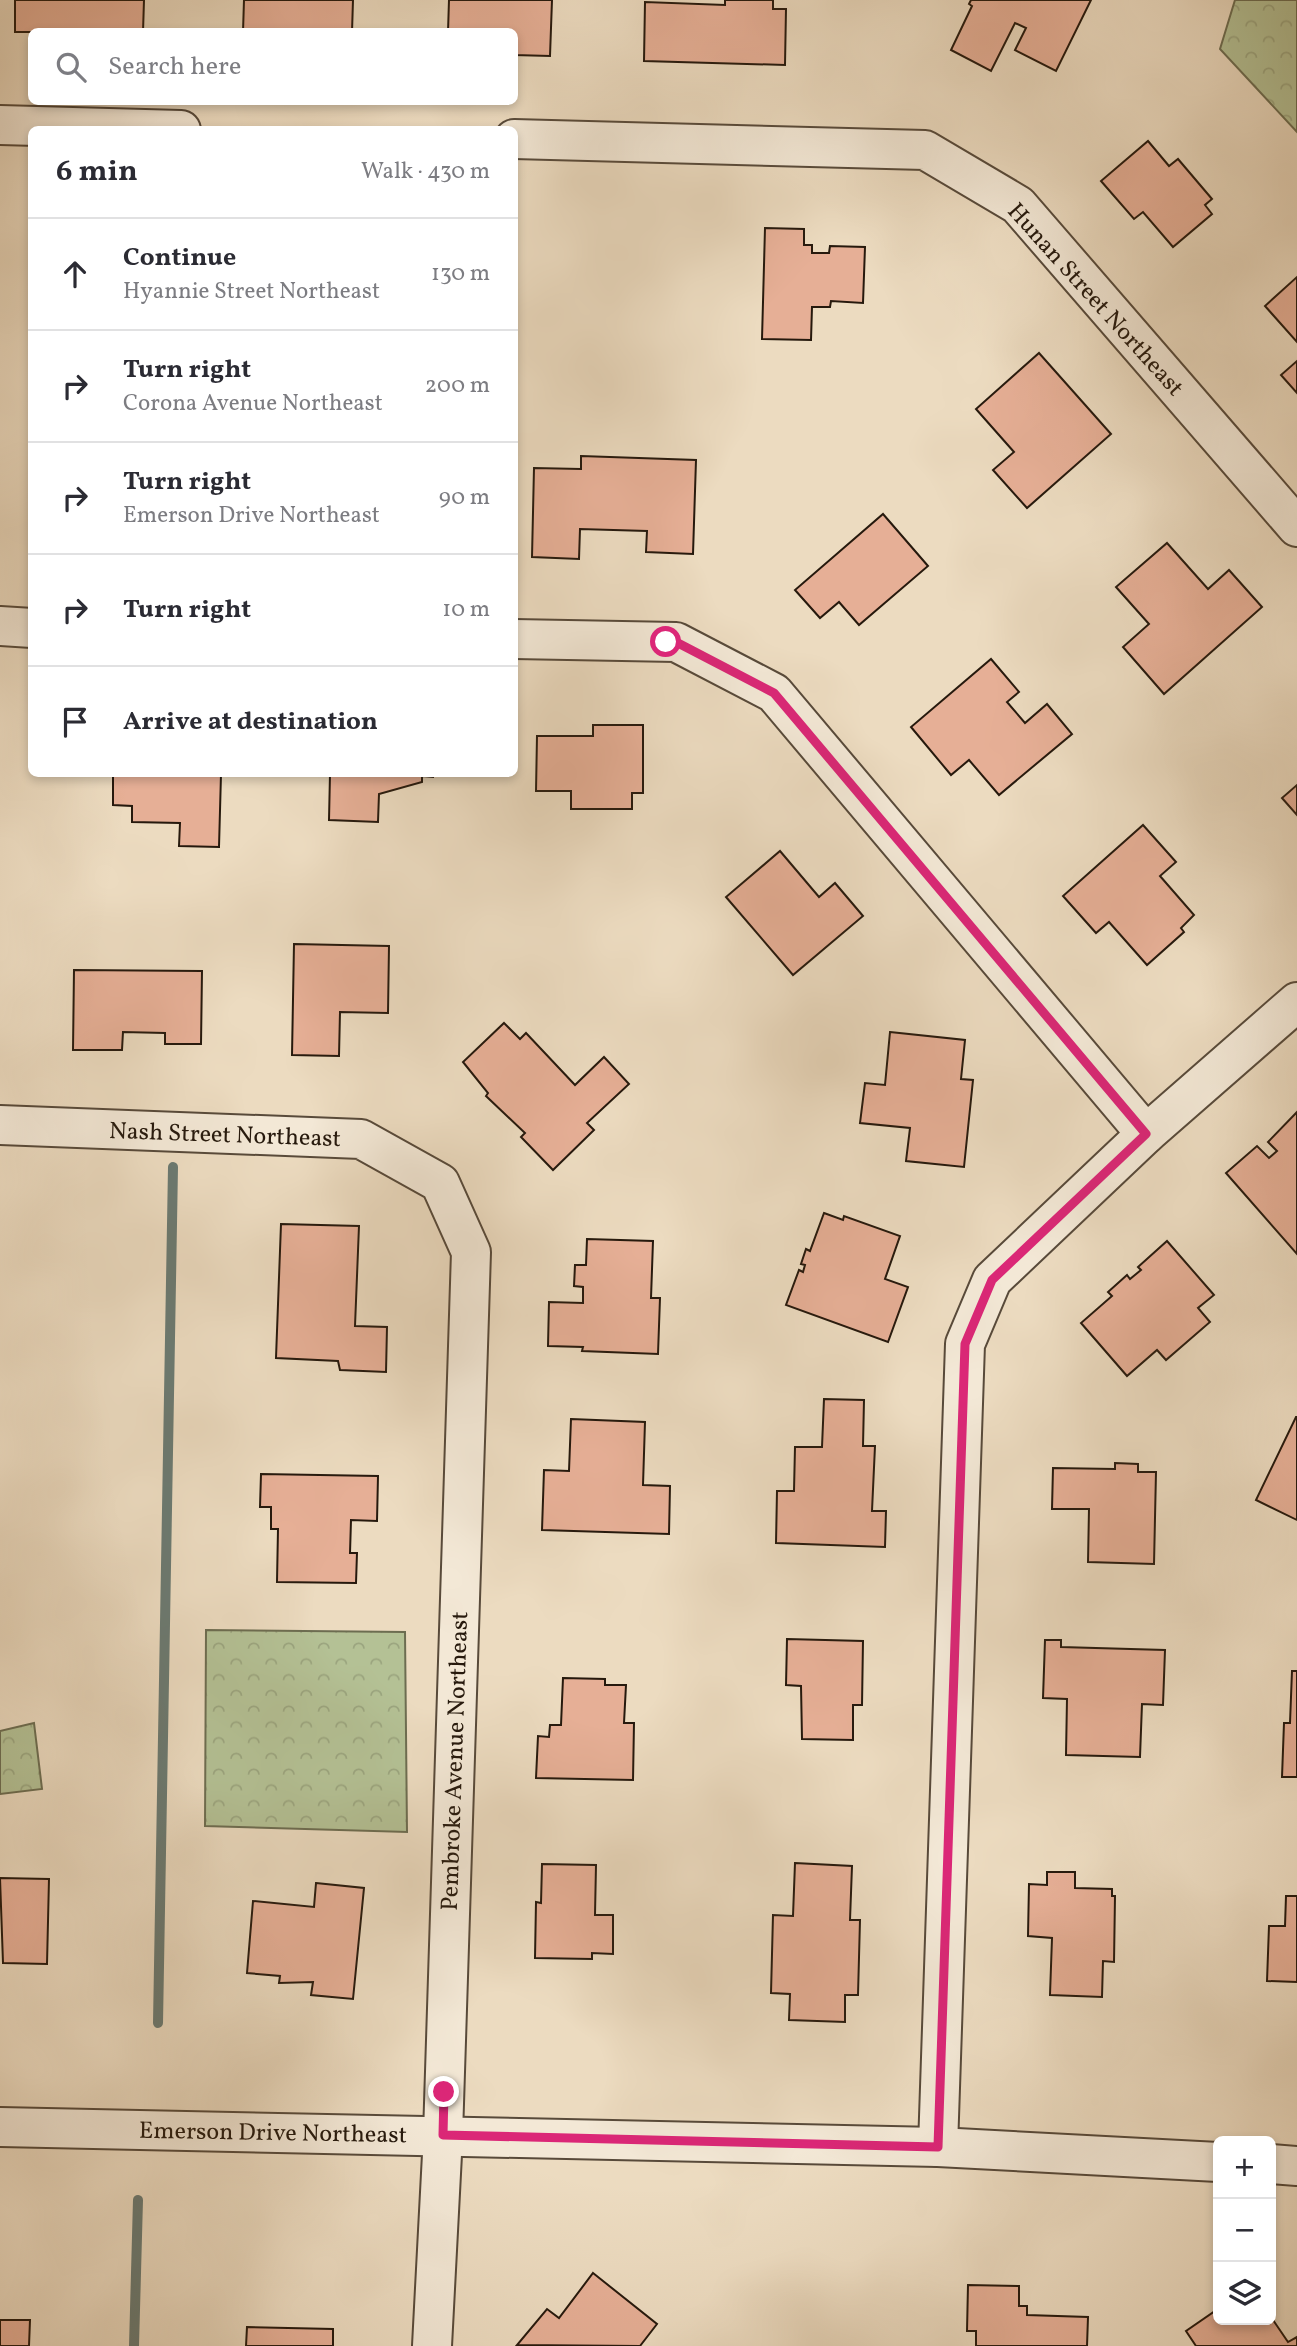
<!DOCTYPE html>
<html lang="en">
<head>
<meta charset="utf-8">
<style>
  :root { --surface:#fff; --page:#f7f7f7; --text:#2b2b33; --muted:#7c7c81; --line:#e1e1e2 }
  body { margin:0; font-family:Vollkorn,serif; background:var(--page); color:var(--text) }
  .controls { position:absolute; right:21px; bottom:21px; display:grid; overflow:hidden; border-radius:10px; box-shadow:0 4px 10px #0003 }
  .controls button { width:63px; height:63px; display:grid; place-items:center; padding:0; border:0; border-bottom:2px solid var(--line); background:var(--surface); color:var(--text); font:35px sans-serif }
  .stop { position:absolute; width:21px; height:21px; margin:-16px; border:5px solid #db2777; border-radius:50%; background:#fff }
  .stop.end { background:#db2777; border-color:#fff; box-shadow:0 2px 7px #0008 }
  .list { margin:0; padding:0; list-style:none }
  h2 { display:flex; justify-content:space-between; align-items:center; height:91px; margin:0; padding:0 28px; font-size:30px }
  h2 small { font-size:23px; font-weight:400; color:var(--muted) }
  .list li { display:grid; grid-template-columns:46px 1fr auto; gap:21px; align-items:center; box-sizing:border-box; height:112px; padding:0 28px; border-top:2px solid var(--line) }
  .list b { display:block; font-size:26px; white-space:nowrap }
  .list p { margin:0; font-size:23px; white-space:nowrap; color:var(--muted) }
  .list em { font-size:23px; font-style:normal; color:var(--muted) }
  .icon { flex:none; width:38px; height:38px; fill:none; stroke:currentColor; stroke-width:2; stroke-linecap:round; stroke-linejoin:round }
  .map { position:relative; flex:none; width:1297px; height:2346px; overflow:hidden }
  .search { position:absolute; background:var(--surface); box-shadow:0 4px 10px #0003; left:28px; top:28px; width:490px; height:77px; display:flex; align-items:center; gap:18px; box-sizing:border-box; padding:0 24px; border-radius:10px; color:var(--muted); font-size:26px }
  .panel { position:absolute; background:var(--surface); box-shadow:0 4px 10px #0003; left:28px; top:126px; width:490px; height:651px; border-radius:10px }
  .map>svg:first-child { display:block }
  .forest { fill:url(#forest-crowns); stroke:#6d6d51; stroke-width:2 }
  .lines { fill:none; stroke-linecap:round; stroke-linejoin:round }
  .stream { stroke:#6b7a72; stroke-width:10 }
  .building { fill:#e6af96; stroke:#26190d; stroke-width:2 }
  .minor-casing { stroke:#584a3a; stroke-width:42 }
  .tertiary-casing { stroke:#584a3a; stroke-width:42 }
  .minor { stroke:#f3e8d6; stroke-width:38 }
  .tertiary { stroke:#f3e8d6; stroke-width:38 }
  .route { stroke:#db2777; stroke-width:9 }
  .labels { text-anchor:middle; stroke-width:5; stroke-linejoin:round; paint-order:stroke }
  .street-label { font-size:24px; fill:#26190d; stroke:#f3e8d6 }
</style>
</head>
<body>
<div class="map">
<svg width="1297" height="2346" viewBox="0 0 1297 2346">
  <defs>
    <pattern id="forest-crowns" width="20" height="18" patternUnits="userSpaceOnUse" patternTransform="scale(1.75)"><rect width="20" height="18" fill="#b4c195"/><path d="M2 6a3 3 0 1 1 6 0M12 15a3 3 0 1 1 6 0" fill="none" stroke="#9ba57f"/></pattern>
  </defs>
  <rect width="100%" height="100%" fill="#ecdbc0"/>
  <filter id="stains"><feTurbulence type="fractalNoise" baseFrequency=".00286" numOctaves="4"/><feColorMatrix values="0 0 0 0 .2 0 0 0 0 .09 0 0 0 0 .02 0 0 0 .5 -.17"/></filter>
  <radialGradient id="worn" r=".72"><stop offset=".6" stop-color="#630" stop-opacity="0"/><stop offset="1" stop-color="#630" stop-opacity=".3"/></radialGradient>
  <g class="forest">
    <path d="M1235,0H1297V132L1220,49Z"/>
    <path d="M206,1630L405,1632L407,1832L205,1826Z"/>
    <path d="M34,1723L42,1789L0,1794V1731Z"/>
  </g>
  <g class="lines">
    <g class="stream">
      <path d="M158,2023L173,1167"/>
      <path d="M134,2346L138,2200"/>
    </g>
  </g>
  <g class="building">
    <path d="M15,0H144L143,32H15Z"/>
    <path d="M244,0H353L352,32H243Z"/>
    <path d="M449,0H552L550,56L514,55V32H448Z"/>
    <path d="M725,0H773V9H786L785,65L644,61L645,2L725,5Z"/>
    <path d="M971,0H1091L1056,71L1015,50L1026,28L1015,23L991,71L951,50L972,6L969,4Z"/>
    <path d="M1148,141L1169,166L1178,159L1212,199L1205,205L1212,214L1173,247L1143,212L1134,219L1101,181Z"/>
    <path d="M765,228L804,229V245H812V253H829L830,246L865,247L863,303L831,301L830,307H812L811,340L762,339Z"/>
    <path d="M1297,277V342L1265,306Z"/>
    <path d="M1039,353L1111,434L1027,508L993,470L1014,452L976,409Z"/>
    <path d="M1297,361V393L1281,375Z"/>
    <path d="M581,456L696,460L693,554L646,552L647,531L580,529L579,559L532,557L534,468L581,469Z"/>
    <path d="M883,514L928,566L859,625L839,602L820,618L795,590Z"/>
    <path d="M1167,543L1208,589L1229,570L1262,607L1164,694L1123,647L1149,624L1116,587Z"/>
    <path d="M991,659L1019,692L1007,702L1025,723L1047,704L1072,734L999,795L969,760L951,775L911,727Z"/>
    <path d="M593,725H643V793H632V809H571V791H536L537,736H593Z"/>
    <path d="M113,774H221L219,847L179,846L180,823L132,822V806L113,805Z"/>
    <path d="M330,774H433V777L422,776V782L379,794L378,822L329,820Z"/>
    <path d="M1297,785V815L1282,798Z"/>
    <path d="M1143,825L1176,862L1160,876L1194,915L1181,928L1184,932L1147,965L1109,922L1096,933L1063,896Z"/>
    <path d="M780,851L819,897L835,883L863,916L793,975L726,897Z"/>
    <path d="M294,944L389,946L388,1013L340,1012L339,1056L292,1055Z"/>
    <path d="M74,970L202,971L201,1044H165V1033L123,1032L122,1050H73Z"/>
    <path d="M504,1023L520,1039L526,1033L575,1085L604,1057L629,1084L587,1123L594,1130L553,1170L521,1137L525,1133L486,1096L488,1093L463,1062Z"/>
    <path d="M890,1032L965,1040L961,1079L973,1080L964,1167L906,1161L910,1128L860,1123L865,1083L885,1085Z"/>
    <path d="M1297,1112V1254L1226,1173L1257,1146L1269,1158L1277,1151L1268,1142Z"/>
    <path d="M824,1213L843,1220L844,1216L900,1236L885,1279L908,1287L888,1342L786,1305L799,1270L803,1272L805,1265L801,1264L806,1249L810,1251Z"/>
    <path d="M281,1224L359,1226L355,1326L387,1327L386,1372L340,1370L338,1361L276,1358Z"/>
    <path d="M587,1239L653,1241L651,1298H660L658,1354L582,1351L583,1347L548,1346L549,1302L583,1303V1287L574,1286L575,1265H586Z"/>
    <path d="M1167,1241L1214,1295L1198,1308L1210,1322L1166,1360L1157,1350L1127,1376L1081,1323L1112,1296L1108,1292L1127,1275L1130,1279L1141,1270L1138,1267Z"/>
    <path d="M824,1399L864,1400L863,1446H875L872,1511H886L885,1547L776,1543L777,1491H794L795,1447H822Z"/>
    <path d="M1296,1417H1297V1520L1256,1500Z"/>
    <path d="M571,1419L645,1422L643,1485L670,1486L669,1534L542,1530L544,1470L569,1471Z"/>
    <path d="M1115,1463L1138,1464V1472H1156L1154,1564L1088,1562L1089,1509H1052L1053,1468L1115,1469Z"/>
    <path d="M261,1474L378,1476L377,1521L351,1520L350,1553H357L356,1583L277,1582L278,1529H271V1507H260Z"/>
    <path d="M787,1639L863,1641L862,1705H853V1740L802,1739L801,1686L786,1685Z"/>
    <path d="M1045,1640H1061V1647L1165,1650L1163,1705L1142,1704L1140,1757L1066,1755L1067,1699L1043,1698Z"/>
    <path d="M1292,1671H1297V1777H1282L1284,1723H1290Z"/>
    <path d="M563,1678L605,1679V1685H626L624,1723H634L633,1780L536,1778L538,1736L549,1737L550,1725H561Z"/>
    <path d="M795,1863L852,1866L850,1920H860L858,1995H845V2022L789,2020L790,1994L771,1993L773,1915L793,1916Z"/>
    <path d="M542,1864L596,1865L595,1915H613V1954L592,1953V1959L535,1958L536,1902L541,1903Z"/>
    <path d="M1047,1872H1075V1888L1112,1889V1896H1115L1114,1962L1103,1961L1102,1997L1050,1995L1052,1938L1028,1936L1029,1884L1047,1885Z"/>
    <path d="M0,1878L49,1879L47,1964L3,1963Z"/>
    <path d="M316,1883L364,1888L353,1999L311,1995L313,1982L279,1983L280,1976L247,1973L253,1901L314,1907Z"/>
    <path d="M1286,1896H1297V1982L1267,1981L1269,1926H1285Z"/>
    <path d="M593,2273L657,2324L640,2346L517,2345L547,2309L559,2318Z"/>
    <path d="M968,2285L1019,2286V2306H1027V2315L1088,2317L1087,2346H976V2331H967Z"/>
    <path d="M1218,2309V2320H1259L1261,2323L1271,2317L1288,2342L1297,2337V2346H1196L1186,2331Z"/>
    <path d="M0,2320H30L29,2346H0Z"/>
    <path d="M247,2327L333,2329V2346H246Z"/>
  </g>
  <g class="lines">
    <g class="minor-casing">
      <g id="minor">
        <path d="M0,125L181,130"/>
        <path d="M514,139L925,150L1018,205L1297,527"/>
        <path d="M0,626L32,628"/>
        <path d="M514,639L676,642L774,693L1146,1134"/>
        <path d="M0,1125L361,1139L440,1183L471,1252L443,2135L432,2346"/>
        <path d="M938,2147L965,1344L992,1280L1146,1134L1297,1002"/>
      </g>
    </g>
    <g class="tertiary-casing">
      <g id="tertiary">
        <path d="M0,2127L938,2147L1218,2162"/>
        <path d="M1271,2164L1297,2166"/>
      </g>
    </g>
    <use href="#minor" class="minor"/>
    <use href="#tertiary" class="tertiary"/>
  </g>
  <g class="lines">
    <path class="route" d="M444,2092L443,2135L938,2147L965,1344L992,1280L1146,1134L774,693L676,642H666"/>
  </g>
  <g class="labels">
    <g class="street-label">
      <text transform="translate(1096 299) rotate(48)" y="8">Hunan Street Northeast</text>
      <text transform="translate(225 1134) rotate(2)" y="8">Nash Street Northeast</text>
      <text transform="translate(454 1761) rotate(-88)" y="8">Pembroke Avenue Northeast</text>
      <text transform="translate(273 2132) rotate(1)" y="8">Emerson Drive Northeast</text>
    </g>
  </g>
  <rect width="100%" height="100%" filter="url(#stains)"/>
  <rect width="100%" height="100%" fill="url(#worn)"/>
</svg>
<div class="controls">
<button>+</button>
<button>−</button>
<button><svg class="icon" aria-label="layers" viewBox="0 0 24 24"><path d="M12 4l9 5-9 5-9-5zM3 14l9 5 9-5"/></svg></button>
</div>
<div class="stop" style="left:666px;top:642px"></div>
<div class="stop end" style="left:444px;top:2092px"></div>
<div class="search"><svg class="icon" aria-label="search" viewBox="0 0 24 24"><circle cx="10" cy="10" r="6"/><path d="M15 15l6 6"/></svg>Search here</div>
<section class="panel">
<h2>6 min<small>Walk · 430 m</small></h2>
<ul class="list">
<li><svg class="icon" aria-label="ahead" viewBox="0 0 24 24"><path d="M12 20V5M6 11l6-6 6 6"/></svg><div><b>Continue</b><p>Hyannie Street Northeast</p></div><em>130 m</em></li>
<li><svg class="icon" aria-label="right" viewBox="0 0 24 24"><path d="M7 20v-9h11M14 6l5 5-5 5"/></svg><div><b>Turn right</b><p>Corona Avenue Northeast</p></div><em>200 m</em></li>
<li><svg class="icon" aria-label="right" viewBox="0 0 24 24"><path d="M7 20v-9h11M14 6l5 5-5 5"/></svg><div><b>Turn right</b><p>Emerson Drive Northeast</p></div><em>90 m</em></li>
<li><svg class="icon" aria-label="right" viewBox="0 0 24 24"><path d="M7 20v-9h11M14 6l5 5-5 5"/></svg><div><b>Turn right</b></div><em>10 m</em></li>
<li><svg class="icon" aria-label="arrive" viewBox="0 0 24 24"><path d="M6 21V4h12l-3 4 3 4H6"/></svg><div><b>Arrive at destination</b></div></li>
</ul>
</section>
</div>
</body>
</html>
